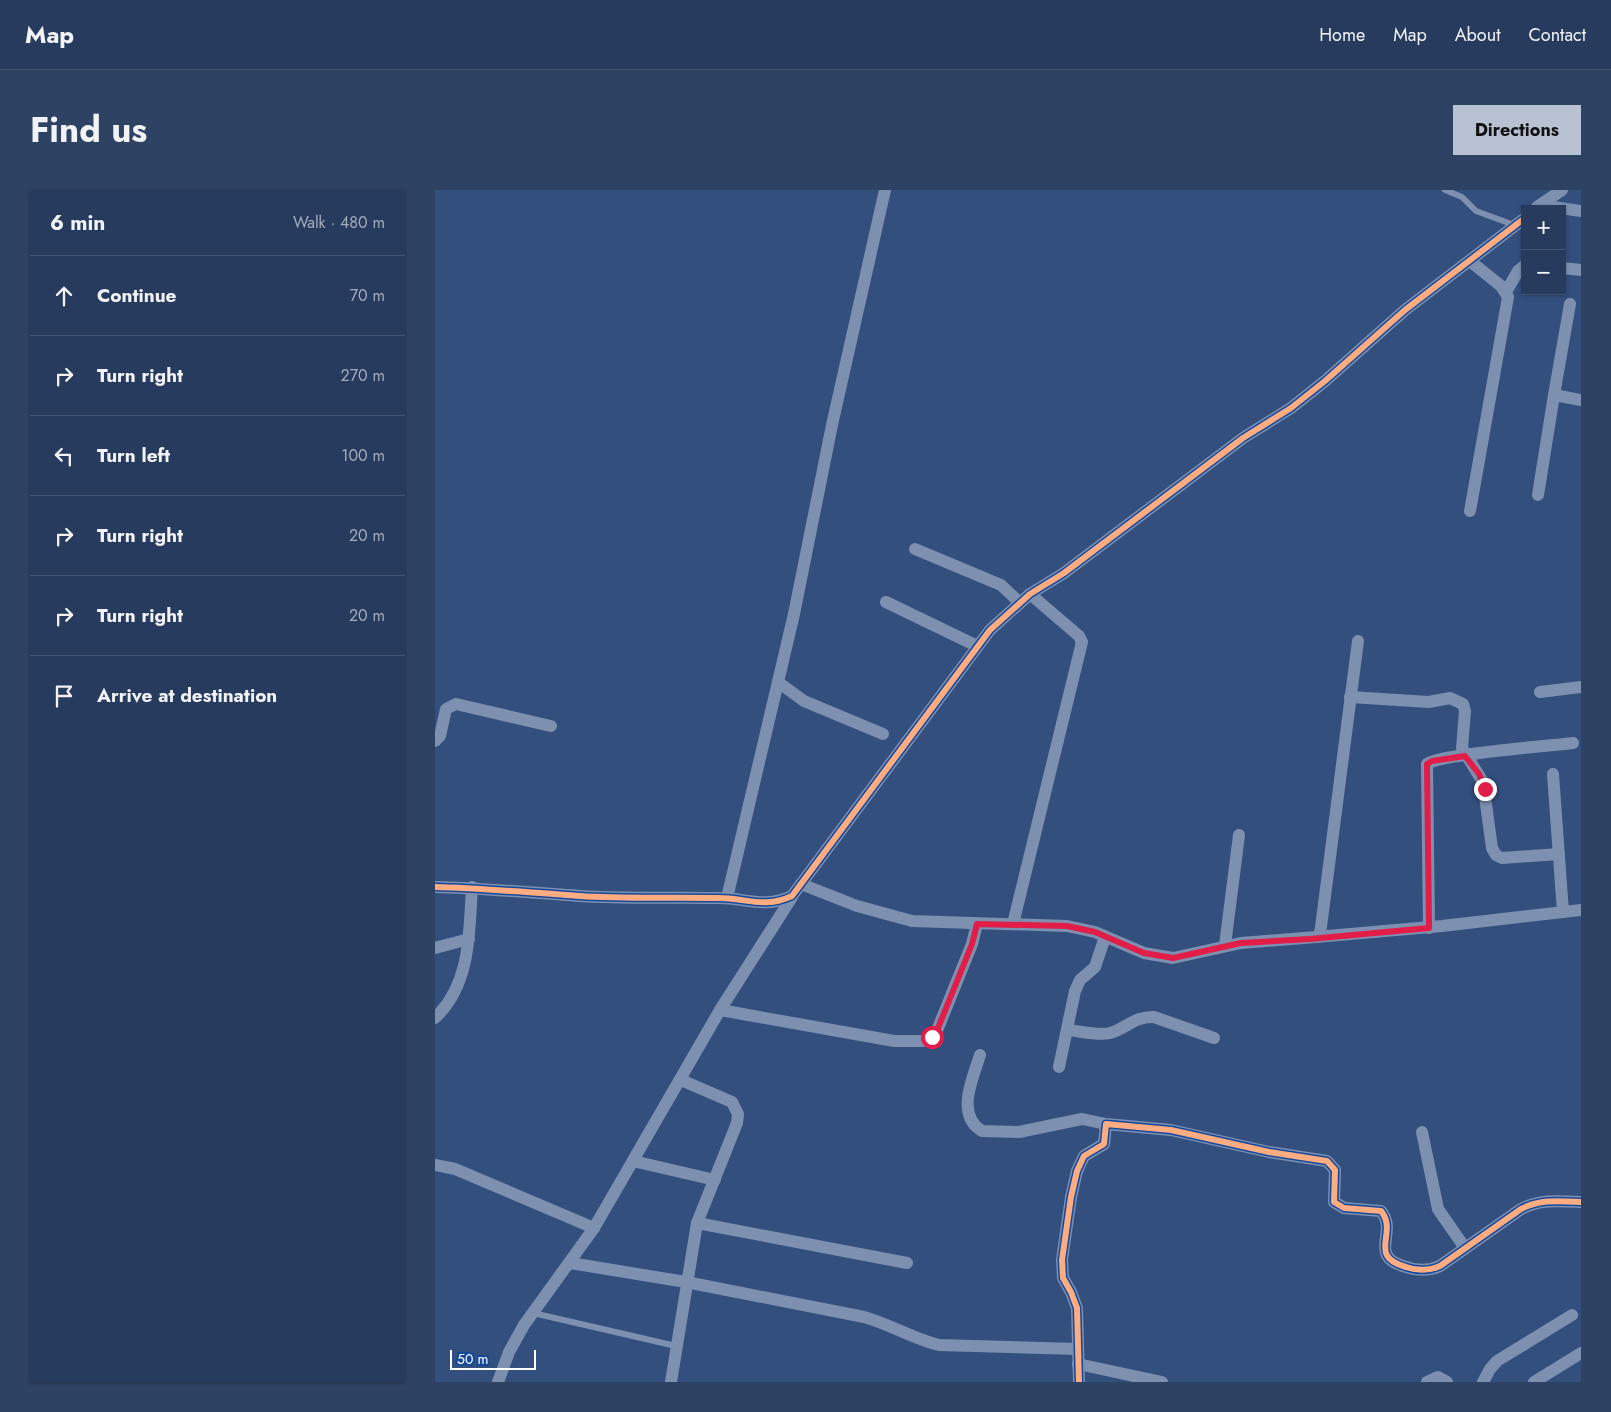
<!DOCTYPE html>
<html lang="en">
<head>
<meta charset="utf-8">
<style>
  :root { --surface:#263b5e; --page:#2e4264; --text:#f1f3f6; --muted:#a4adbc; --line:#425573; --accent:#b7c1d2 }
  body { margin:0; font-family:Jost,sans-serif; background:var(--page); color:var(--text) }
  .controls { position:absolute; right:15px; top:15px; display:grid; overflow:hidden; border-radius:0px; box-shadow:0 1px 4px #0004 }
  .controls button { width:45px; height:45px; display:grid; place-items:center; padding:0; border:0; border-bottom:1px solid var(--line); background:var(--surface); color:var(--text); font:25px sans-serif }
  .scale { position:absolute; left:15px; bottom:12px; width:86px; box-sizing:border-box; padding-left:5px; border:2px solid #fff; border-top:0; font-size:14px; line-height:18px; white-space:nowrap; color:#fff; -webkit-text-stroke:4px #13489d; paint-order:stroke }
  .stop { position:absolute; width:15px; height:15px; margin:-11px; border:4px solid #e11d48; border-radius:50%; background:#fff }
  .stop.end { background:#e11d48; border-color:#fff; box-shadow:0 1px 5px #0008 }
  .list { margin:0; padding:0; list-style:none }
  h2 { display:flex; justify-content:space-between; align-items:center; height:65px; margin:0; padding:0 20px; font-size:21px }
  h2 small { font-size:16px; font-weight:400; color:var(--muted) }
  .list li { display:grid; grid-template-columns:32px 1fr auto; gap:15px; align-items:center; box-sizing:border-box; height:80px; padding:0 20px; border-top:1px solid var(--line) }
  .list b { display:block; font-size:19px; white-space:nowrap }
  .list em { font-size:16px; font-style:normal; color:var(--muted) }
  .icon { flex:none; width:28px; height:28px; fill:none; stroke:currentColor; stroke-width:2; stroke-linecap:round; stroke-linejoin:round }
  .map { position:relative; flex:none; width:1146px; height:1192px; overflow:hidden; border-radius:0px }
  header { display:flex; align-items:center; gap:30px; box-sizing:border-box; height:70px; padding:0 25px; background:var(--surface); border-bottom:1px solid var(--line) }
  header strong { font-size:24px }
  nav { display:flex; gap:28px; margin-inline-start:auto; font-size:18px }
  .intro { display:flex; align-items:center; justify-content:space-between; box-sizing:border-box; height:120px; padding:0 30px }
  h1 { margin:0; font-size:35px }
  .button { padding:12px 22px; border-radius:0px; background:var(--accent); color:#111; font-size:18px; font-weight:700 }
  main { display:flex; gap:30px; padding:0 30px }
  aside { flex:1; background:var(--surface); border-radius:0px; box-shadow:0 1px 4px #0004 }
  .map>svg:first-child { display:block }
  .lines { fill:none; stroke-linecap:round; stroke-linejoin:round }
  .lane { stroke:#7d90af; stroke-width:6 }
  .street { stroke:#7d90af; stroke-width:12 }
  .cycleway-casing { stroke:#13489d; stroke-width:9 }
  .cycleway { stroke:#ffac80; stroke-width:6 }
  .route { stroke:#e11d48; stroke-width:6 }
</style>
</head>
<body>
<header>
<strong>Map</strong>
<nav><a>Home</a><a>Map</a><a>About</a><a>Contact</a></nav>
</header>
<div class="intro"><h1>Find us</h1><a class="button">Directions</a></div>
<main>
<aside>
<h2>6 min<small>Walk · 480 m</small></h2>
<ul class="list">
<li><svg class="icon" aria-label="ahead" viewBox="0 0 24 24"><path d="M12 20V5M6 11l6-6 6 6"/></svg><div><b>Continue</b></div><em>70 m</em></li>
<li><svg class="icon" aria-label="right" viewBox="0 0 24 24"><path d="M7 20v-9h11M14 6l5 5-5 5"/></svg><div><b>Turn right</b></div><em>270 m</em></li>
<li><svg class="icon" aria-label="left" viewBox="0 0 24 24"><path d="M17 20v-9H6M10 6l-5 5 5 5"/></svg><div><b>Turn left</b></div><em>100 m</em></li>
<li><svg class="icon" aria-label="right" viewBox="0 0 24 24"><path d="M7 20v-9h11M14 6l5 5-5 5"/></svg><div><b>Turn right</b></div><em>20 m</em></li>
<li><svg class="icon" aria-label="right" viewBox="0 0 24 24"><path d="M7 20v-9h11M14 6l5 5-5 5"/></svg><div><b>Turn right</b></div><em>20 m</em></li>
<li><svg class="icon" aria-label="arrive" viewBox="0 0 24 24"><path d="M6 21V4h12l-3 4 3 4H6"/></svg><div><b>Arrive at destination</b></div></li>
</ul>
</aside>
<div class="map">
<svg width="1146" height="1192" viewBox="0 0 1146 1192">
  <rect width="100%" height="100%" fill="#324f7e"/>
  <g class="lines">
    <g class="lane">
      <path d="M1010,0L1027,7L1041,21L1079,35"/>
      <path d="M98,1123L241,1156"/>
    </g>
    <g class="street">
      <path d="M1105,15L1146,21"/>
      <path d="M1102,17L1127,0"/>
      <path d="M1035,71L1066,96L1073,107L1035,321"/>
      <path d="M1127,78L1146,80"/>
      <path d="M1071,102L1083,81L1090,75"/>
      <path d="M1119,205L1135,114"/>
      <path d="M1103,305L1119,205L1146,210"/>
      <path d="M480,359L566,395L584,412"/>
      <path d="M451,412L542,456"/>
      <path d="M343,492L369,511L448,544"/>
      <path d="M1105,502L1146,497"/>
      <path d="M915,507L994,512L1015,508L1028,514L1030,521L1027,558L1048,592L1057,658L1061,665L1067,668L1124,664"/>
      <path d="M0,551L5,546L11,519L21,514L116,536"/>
      <path d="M1118,584L1128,722"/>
      <path d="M366,694L422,716L477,731L632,736L660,742L709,763L738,768L806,753L881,747L885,743L886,737L923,451"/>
      <path d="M0,697C49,698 97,703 145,706C191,709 237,707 283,708C312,708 329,719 357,706L555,440L595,404L629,383L808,248L856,218L890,191L970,120L1090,28"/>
      <path d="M292,708L359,424L397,235L450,0"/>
      <path d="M578,734L647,452L644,446L595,404"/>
      <path d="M994,738L992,574C1006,564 1113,556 1138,553"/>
      <path d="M881,747L1007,736L1146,720"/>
      <path d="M790,755L804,645"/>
      <path d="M0,758L34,749"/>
      <path d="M285,820L459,851H488L501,843L537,754L542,734"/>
      <path d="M0,828C36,794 34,743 37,697"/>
      <path d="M632,840C645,841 663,846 675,843C692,838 700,826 719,827L779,848"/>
      <path d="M545,865C538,888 520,925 547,941L584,942L647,929L671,934"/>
      <path d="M624,877L640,801L645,790L660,777L670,747"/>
      <path d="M987,942L1003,1019L1030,1058"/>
      <path d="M198,971L280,990"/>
      <path d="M0,975L20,979L159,1038"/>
      <path d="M262,1033L472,1073"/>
      <path d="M135,1073L251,1092L429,1127C455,1134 478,1149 504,1155L643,1159"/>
      <path d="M643,1174L727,1192"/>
      <path d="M63,1192L74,1162L89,1135L159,1038L285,820L357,707"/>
      <path d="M236,1192L262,1033L302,933L303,924L297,912L246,890"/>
      <path d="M644,1192L642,1118L636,1102L628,1088L627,1070L636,1007L642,981L649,966L669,954L671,934L736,940L834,962L892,971L900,980L899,1012L909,1018L946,1021C964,1043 931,1066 971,1077C983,1081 994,1081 1005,1076L1086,1019C1105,1009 1125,1011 1146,1012"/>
      <path d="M992,1192L1003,1187L1012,1192"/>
      <path d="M1048,1192L1055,1179L1062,1171L1137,1125"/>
      <path d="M1099,1192L1146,1163"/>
    </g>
    <g class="cycleway-casing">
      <g id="cycleway">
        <path d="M0,697C49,698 97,703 145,706C191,709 237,707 283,708C312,708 329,719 357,706L555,440L595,404L629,383L808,248L856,218L890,191L970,120L1090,28"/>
        <path d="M644,1192L642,1118L636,1102L628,1088L627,1070L636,1007L642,981L649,966L669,954L671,934L736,940L834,962L892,971L900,980L899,1012L909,1018L946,1021C964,1043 931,1066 971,1077C983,1081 994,1081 1005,1076L1086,1019C1105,1009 1125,1011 1146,1012"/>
      </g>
    </g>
    <use href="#cycleway" class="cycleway"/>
  </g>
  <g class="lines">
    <path class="route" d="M497,847L501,843L537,754L542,734L632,736L660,742L709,763L738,768L806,753L875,749L994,738L992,574L997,571L1030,566L1044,584L1050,599"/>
  </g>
</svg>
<div class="controls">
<button>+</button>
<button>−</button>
</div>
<div class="scale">50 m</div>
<div class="stop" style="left:497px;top:847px"></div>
<div class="stop end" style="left:1050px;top:599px"></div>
</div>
</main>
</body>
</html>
